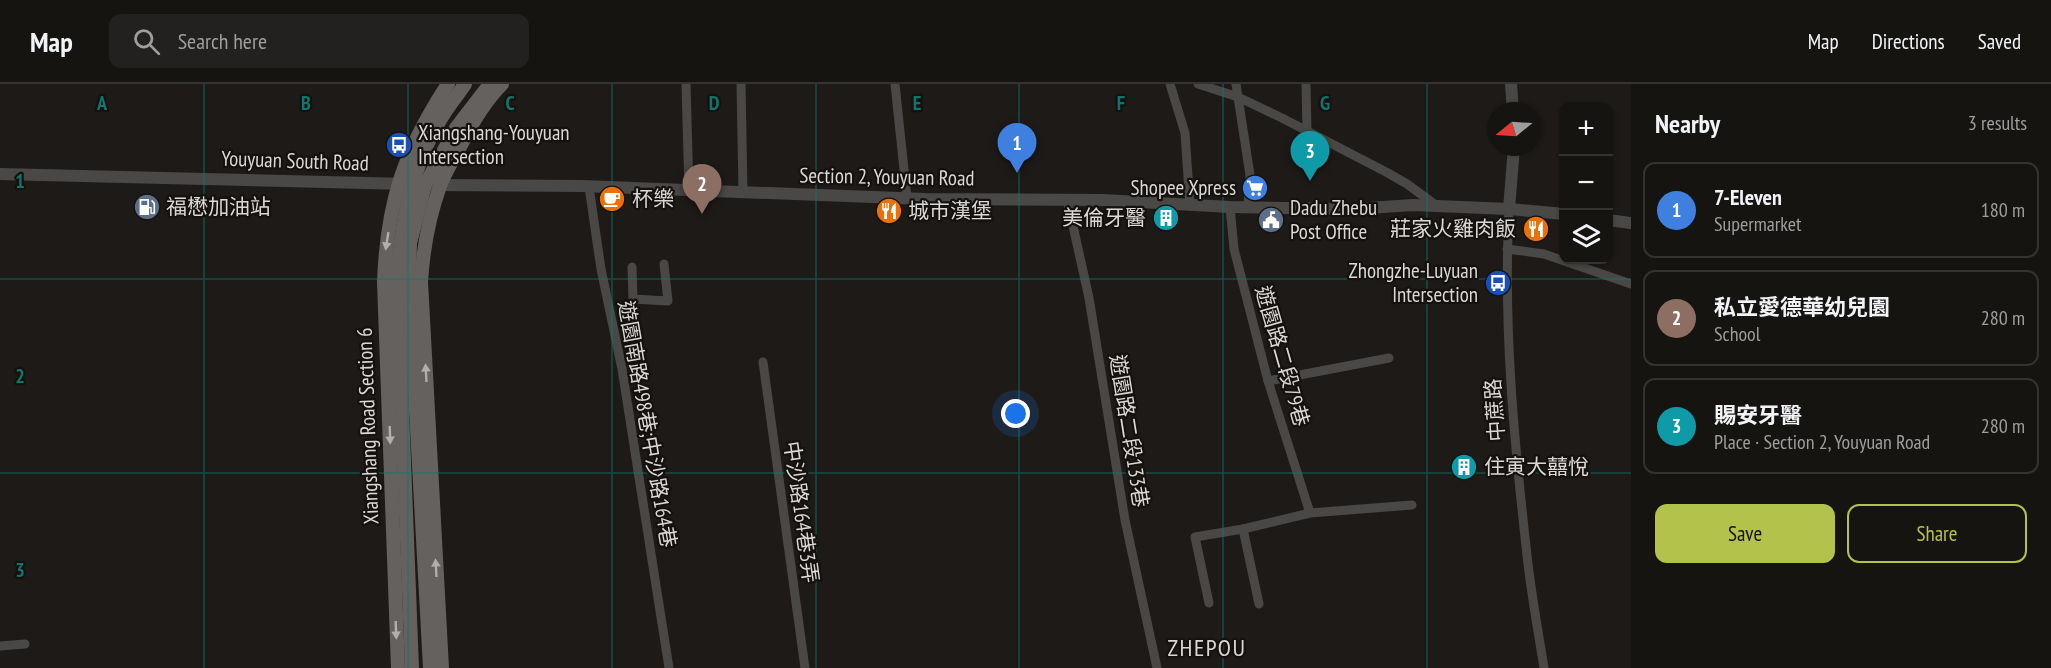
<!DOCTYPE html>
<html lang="en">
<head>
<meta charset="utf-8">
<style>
  :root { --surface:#161411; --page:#23211f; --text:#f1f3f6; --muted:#9e9e9f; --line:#353331; --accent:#b3c24b }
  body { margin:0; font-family:"PT Sans Narrow","Noto Sans TC",sans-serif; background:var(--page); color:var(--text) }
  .controls { position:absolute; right:18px; top:18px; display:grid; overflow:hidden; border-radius:12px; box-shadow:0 2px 4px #0004 }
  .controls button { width:54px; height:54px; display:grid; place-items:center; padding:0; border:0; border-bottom:2px solid var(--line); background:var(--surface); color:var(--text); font:30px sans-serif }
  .compass { position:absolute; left:1487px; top:18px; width:54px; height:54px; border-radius:50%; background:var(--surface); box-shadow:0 2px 4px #0004; rotate:252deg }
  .you { position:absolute; left:1016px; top:330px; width:21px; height:21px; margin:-15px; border:4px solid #fff; border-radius:50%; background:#1a73e8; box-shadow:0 0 0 9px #1a73e833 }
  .badge { display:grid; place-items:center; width:39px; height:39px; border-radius:50%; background:var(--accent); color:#fff; font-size:20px; font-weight:700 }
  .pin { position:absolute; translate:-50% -50px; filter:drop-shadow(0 2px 3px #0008) }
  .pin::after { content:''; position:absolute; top:32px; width:21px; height:18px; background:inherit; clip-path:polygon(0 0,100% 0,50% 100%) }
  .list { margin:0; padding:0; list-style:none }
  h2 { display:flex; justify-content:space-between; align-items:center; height:78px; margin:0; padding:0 24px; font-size:26px }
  h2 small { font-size:20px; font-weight:400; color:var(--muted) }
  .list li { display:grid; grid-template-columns:39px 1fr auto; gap:18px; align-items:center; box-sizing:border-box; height:96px; margin:0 12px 12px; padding:0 12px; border:2px solid var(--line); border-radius:12px }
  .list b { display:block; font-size:22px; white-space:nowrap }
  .list p { margin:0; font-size:20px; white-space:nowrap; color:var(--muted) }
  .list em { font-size:20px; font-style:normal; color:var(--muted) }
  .actions { display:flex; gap:12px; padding:18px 24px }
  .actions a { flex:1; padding:14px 0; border:2px solid var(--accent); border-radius:12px; text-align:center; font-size:21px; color:var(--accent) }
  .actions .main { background:var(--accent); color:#111 }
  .icon { flex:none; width:33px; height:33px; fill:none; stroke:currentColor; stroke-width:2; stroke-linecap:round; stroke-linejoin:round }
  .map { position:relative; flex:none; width:1631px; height:584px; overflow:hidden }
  header { display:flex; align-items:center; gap:36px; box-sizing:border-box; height:84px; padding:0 30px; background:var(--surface); border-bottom:2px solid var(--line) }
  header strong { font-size:28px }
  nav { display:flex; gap:33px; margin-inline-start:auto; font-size:21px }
  .search { width:420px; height:54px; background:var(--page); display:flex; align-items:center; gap:15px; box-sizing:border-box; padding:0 21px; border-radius:12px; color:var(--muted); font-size:22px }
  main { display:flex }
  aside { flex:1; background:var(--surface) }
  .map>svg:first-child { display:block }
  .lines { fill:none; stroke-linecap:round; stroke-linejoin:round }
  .minor { stroke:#4a4847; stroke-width:9 }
  .tertiary { stroke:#4a4847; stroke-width:12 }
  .secondary { stroke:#65615f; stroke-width:14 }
  .oneway { fill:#b1aeac }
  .grid { fill:none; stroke:#0f766e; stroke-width:1.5; stroke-opacity:0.55 }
  .labels { text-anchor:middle; stroke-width:4.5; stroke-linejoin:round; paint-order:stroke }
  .poi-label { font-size:21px; fill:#dad8d6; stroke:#14110e; text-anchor:start }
  .street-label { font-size:21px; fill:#dad8d6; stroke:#14110e }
  .quarter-label { font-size:24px; letter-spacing:1.5px; fill:#dad8d6; stroke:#14110e }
  .grid-label { font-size:20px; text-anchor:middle; font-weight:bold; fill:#0f766e; stroke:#14110e; stroke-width:4.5; stroke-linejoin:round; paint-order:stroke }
</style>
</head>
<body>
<header>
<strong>Map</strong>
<div class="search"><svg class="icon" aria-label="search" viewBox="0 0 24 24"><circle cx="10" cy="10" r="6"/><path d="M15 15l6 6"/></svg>Search here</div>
<nav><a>Map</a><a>Directions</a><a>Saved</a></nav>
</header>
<main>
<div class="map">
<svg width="1631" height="584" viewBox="0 0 1631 584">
  <rect width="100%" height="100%" fill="#1e1a17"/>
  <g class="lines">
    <g class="minor">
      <path d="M686,0L689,107"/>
      <path d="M741,0L743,109"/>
      <path d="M895,0L907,114"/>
      <path d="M1170,0L1185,49L1190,122"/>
      <path d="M1198,0L1238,13L1282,34L1388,89L1407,100L1437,122"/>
      <path d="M1236,0L1250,91L1248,122"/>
      <path d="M1306,0L1307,49"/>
      <path d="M589,103L601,185L622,285L669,584"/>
      <path d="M1067,115L1089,214L1125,436L1157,584"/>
      <path d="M1230,123L1234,165L1268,297L1310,429"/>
      <path d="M1509,125C1503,240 1514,357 1527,471C1531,509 1538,546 1544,584"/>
      <path d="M1507,165L1544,170L1631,200"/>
      <path d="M632,183L633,215L668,217L664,180"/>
      <path d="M763,278L805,584"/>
      <path d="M1268,297L1389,274"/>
      <path d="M1243,445L1259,520"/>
      <path d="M1209,519L1195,453L1243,445L1310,429L1412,421"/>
      <path d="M0,562L25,560"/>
    </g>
    <g class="tertiary">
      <path d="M1511,0L1513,27"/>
      <path d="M0,90L407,100"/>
      <path d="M433,101L582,102L925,115L1103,116L1230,123L1352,125L1413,121L1509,125L1564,130"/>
      <path d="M1509,125L1514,63"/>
      <path d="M1608,136L1631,139"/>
    </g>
    <g class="secondary">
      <path d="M398,584L384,198C387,118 404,67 448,0"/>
      <path d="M412,584L397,197C401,142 410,87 439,38C446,25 457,12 465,0"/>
      <path d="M430,584L409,197L410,159L425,101L456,44L490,0"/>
      <path d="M442,584L421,198C423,165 429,133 440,102C445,88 454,74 461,61C472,39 485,17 502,0"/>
    </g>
  </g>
  <defs><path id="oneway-solid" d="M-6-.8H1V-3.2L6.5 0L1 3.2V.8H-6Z" transform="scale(1.5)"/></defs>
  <g class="oneway">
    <use href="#oneway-solid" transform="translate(387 157) rotate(99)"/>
    <use href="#oneway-solid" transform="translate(426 289) rotate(-93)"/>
    <use href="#oneway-solid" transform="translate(390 351) rotate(88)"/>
    <use href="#oneway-solid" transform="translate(436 484) rotate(-93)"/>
    <use href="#oneway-solid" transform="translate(396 546) rotate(88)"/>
  </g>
  <path class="grid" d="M204,0V584M408,0V584M612,0V584M816,0V584M1019,0V584M1223,0V584M1427,0V584M0,195H1631M0,389H1631"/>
  <defs>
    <g id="bus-disc" transform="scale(1.35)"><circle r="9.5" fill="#1a4fb4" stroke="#14110e"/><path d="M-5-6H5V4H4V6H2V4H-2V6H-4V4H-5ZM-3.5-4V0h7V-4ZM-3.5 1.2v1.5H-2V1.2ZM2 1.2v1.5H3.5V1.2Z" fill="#fff"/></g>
    <g id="supermarket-disc" transform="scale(1.35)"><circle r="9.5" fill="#3f7fe0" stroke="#14110e"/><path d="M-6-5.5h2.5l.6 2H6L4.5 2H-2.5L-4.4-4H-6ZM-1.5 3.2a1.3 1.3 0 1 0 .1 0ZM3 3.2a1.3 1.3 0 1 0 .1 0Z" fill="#fff"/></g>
    <g id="cafe-disc" transform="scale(1.35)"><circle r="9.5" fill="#e8710a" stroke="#14110e"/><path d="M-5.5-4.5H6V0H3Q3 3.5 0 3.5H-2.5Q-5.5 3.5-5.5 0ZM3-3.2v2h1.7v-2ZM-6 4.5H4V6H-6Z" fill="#fff"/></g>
    <g id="fuel-disc" transform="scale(1.35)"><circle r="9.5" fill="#5c6f8a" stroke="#14110e"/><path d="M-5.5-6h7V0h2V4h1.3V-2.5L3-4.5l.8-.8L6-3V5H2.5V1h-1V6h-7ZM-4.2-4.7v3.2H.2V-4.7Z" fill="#fff"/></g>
    <g id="restaurant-disc" transform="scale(1.35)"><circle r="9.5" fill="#e8710a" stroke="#14110e"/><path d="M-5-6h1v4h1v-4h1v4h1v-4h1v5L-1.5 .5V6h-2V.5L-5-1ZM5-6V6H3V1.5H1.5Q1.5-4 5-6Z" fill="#fff"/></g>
    <g id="building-disc" transform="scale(1.35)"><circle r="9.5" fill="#0f9aa8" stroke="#14110e"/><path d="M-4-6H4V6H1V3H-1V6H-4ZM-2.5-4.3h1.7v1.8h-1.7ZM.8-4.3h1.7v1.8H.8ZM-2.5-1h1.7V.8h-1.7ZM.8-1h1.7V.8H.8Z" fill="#fff"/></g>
    <g id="civic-disc" transform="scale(1.35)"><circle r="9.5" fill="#5c6f8a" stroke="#14110e"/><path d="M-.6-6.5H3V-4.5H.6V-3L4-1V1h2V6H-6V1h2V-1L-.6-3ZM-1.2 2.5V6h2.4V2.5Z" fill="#fff"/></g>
  </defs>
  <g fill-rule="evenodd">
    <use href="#bus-disc" x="399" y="61"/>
    <use href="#supermarket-disc" x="1255" y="104"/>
    <use href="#cafe-disc" x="612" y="115"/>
    <use href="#fuel-disc" x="147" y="123"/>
    <use href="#restaurant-disc" x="889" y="127"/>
    <use href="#building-disc" x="1166" y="134"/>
    <use href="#civic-disc" x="1271" y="136"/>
    <use href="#restaurant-disc" x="1536" y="145"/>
    <use href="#bus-disc" x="1498" y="199"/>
    <use href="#building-disc" x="1464" y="383"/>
  </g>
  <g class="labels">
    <g class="poi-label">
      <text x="418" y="56">Xiangshang-Youyuan<tspan x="418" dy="24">Intersection</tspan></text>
      <text x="1236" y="111" text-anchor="end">Shopee Xpress</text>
      <text x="632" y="122">杯樂</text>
      <text x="166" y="130">福懋加油站</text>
      <text x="1290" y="131">Dadu Zhebu<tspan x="1290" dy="24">Post Office</tspan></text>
      <text x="908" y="134">城市漢堡</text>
      <text x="1146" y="141" text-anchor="end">美倫牙醫</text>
      <text x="1516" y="152" text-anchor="end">莊家火雞肉飯</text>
      <text x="1478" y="194" text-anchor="end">Zhongzhe-Luyuan<tspan x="1478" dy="24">Intersection</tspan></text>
      <text x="1484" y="390">住寅大囍悅</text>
    </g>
    <g class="street-label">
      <text transform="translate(295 77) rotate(2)" y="7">Youyuan South Road</text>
      <text transform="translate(887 93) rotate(1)" y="7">Section 2, Youyuan Road</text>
      <text transform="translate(1282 272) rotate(74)" y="7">遊園路二段79巷</text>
      <text transform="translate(1495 326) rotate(-94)" y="7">中蔗路</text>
      <text transform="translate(647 340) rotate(80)" y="7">遊園南路498巷;中沙路164巷</text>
      <text transform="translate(368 342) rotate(-92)" y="7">Xiangshang Road Section 6</text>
      <text transform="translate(1129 347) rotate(81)" y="7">遊園路二段133巷</text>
      <text transform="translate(801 428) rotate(82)" y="7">中沙路164巷3弄</text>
    </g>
    <g class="quarter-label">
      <text x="1207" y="572">ZHEPOU</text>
    </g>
  </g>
  <g class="grid-label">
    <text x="102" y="26">A</text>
    <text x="306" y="26">B</text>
    <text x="510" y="26">C</text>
    <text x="714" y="26">D</text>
    <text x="917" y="26">E</text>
    <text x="1121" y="26">F</text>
    <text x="1325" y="26">G</text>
    <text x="20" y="104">1</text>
    <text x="20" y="299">2</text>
    <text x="20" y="493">3</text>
  </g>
</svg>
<div class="controls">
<button>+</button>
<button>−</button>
<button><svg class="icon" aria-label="layers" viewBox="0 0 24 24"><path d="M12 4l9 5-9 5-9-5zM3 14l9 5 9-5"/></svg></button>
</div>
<svg class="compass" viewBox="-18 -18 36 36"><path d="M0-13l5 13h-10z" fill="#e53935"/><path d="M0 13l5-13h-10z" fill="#9e9e9f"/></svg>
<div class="you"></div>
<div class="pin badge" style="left:1017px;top:89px;background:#3f7fe0">1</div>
<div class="pin badge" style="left:702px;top:130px;background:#8d6e63">2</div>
<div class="pin badge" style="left:1310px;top:97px;background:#0f9aa8">3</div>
</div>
<aside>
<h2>Nearby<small>3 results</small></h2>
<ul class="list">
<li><span class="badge" style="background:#3f7fe0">1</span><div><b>7-Eleven</b><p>Supermarket</p></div><em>180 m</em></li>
<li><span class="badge" style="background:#8d6e63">2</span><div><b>私立愛德華幼兒園</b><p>School</p></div><em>280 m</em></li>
<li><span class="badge" style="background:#0f9aa8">3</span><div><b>賜安牙醫</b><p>Place · Section 2, Youyuan Road</p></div><em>280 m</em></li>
</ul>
<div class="actions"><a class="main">Save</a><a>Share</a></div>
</aside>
</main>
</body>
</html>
